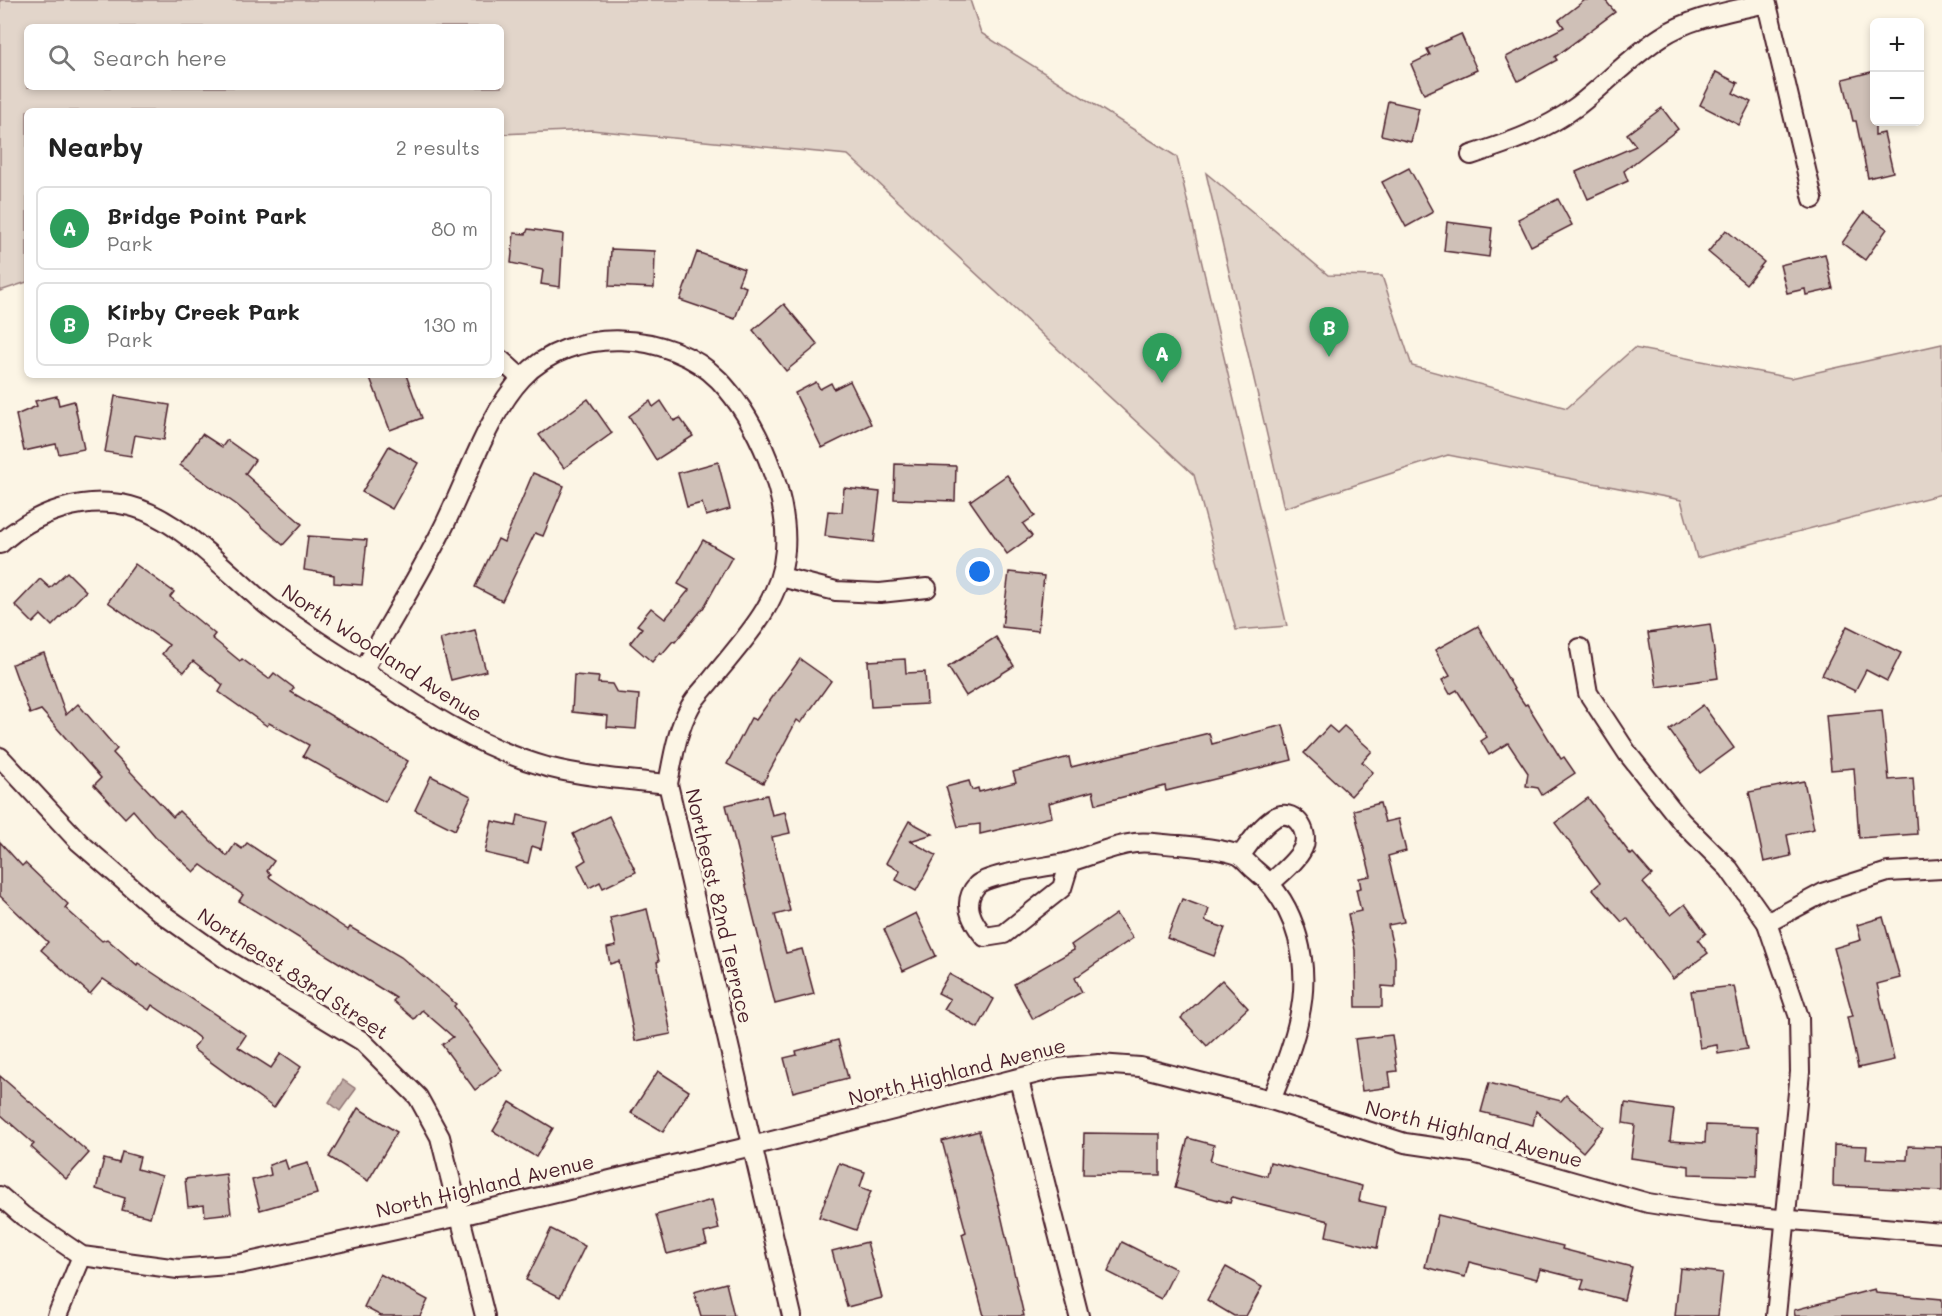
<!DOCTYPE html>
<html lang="en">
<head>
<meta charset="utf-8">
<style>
  :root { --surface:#fff; --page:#f6f6f6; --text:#222; --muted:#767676; --line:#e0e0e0; --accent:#0f766e }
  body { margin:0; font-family:Mali,sans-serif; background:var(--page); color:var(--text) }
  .controls { position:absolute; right:18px; top:18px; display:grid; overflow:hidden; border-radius:9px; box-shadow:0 3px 9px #0003 }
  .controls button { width:54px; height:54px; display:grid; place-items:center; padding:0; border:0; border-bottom:2px solid var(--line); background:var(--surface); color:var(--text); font:30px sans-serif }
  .you { position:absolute; left:980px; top:572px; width:21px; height:21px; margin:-15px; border:4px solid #fff; border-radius:50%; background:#1a73e8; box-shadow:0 0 0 9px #1a73e833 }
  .badge { display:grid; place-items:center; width:39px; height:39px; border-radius:50%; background:var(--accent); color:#fff; font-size:20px; font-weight:700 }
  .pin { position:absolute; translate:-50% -50px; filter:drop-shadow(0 2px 3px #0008) }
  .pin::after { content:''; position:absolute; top:32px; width:21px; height:18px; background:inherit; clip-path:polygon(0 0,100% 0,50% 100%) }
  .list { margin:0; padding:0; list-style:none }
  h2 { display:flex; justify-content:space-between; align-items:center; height:78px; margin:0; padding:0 24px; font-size:26px }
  h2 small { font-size:20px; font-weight:400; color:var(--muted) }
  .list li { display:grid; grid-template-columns:39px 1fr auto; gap:18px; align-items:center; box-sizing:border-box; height:84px; margin:0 12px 12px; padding:0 12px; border:2px solid var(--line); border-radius:9px }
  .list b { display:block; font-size:22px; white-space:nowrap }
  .list p { margin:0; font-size:20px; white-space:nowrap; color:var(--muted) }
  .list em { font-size:20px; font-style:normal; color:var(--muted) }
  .icon { flex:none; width:33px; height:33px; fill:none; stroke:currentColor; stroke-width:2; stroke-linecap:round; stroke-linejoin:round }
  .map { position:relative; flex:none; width:1942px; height:1316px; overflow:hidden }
  .search { position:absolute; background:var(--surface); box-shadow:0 3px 9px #0003; left:24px; top:24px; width:480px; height:66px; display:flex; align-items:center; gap:15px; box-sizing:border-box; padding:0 21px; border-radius:9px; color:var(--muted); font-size:22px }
  .panel { position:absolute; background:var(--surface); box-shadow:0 3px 9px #0003; left:24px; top:108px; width:480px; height:270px; border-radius:9px }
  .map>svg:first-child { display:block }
  .green { fill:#e2d5ca; stroke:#967a7a; stroke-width:1.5; fill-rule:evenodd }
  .water { fill:#c0aca5; stroke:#917474; stroke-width:1.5 }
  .building { fill:#cfc0b7; stroke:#4a1f2b; stroke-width:1.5 }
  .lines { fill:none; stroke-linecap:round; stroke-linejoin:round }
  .minor-casing { stroke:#4a1f2b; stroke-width:22 }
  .minor { stroke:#fcf5e5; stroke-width:18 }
  .labels { text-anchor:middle; stroke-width:6; stroke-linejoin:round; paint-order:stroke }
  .street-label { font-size:20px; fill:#4a1f2b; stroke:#fcf5e5 }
</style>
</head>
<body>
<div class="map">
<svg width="1942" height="1316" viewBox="0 0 1942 1316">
  <rect width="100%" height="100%" fill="#fcf5e5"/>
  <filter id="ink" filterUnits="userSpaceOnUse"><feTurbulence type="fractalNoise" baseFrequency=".0167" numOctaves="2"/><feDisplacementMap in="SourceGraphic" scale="12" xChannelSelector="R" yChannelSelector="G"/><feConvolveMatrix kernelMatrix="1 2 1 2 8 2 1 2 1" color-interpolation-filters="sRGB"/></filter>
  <g filter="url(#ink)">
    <g class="green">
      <path d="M0,0H970L981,33L1177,157L1287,626L1236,630L1194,475L848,155L591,130L501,134V111H27V282L0,291ZM27,27H501V87H27Z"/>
      <path d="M1206,173L1328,275L1382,276L1412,366L1567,408L1634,348L1791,378L1942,344V494L1697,558L1681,500L1448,455L1284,508Z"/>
    </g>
    <path class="water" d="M343,1080L356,1089L340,1111L329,1102Z"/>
    <g class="building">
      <path d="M1585,0H1605L1615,12L1555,57L1557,60L1518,81L1506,57L1564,27L1559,20Z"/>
      <path d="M1461,34L1477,70L1424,94L1411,64L1430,55L1427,49Z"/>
      <path d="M1875,71V135L1884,133L1893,172L1868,178L1856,121H1853L1843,79Z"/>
      <path d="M1716,72L1738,83L1733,93L1751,102L1739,125L1700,105Z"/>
      <path d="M1388,101L1419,108L1411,142L1381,135Z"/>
      <path d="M1662,108L1678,129L1624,171L1628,181L1588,199L1576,172L1636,146L1627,134Z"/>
      <path d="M1409,168L1433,212L1406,227L1382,182Z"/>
      <path d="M1558,199L1572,225L1531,246L1518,219Z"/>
      <path d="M1864,212L1887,229L1865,260L1842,243Z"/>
      <path d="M1447,222L1492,228L1489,257L1444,251Z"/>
      <path d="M528,229L563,234L560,287L541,284L543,270L511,263L514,233L526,234Z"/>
      <path d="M1726,230L1764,262L1746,284L1708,252Z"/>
      <path d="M611,249L655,251L654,288L609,286Z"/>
      <path d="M697,252L744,269L738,284L746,287L735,319L680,300Z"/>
      <path d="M1825,254L1833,289L1806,295L1805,289L1787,293L1780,265Z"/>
      <path d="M784,304L818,345L786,371L753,330Z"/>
      <path d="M369,375H406L422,418L390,430Z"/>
      <path d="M850,381L871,424L822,448L795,393L816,382L820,389L831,383L834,389Z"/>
      <path d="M57,396L59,405L74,401L84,449L59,454L56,444L24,451L16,415L37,406L35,401Z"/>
      <path d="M115,396L170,405L164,440L135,435L131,456L105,452Z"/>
      <path d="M588,399L612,433L564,468L539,435Z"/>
      <path d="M650,401L653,407L661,401L674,421L680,418L693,436L656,460L629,416Z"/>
      <path d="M202,434L222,447L227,440L255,460L245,474L302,524L283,545L237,505L180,465Z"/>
      <path d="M389,446L418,463L392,509L362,492Z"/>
      <path d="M718,462L730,509L706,516L702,503L687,507L678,473Z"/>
      <path d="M895,464L956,466L955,501L894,499Z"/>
      <path d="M533,473L564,486L543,536L535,533L502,601L475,587L498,539L504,542Z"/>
      <path d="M1007,475L1035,516L1023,524L1032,536L1007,554L970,501Z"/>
      <path d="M844,488L880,492L874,542L825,536L828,511L842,512Z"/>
      <path d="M308,536L367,540L362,585L334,583V575L304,570Z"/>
      <path d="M703,540L732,557L704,607L675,642L673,641L662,654L660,652L652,662L630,643L642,628L637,625L651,608L665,619L689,590L678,584Z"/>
      <path d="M135,564L174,592L170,597L215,634L212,638L240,661L242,659L269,679L274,673L294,688L291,692L408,761L385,802L303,756L309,745L269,723L267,726L219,692L223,685L193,661L184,672L162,654L169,645L108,602Z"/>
      <path d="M67,572L86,591L52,626L41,615L33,623L15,605L40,579L50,588Z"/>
      <path d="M1009,572L1044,576L1038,631L1002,627Z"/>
      <path d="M1710,624L1718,678L1657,687L1648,633Z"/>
      <path d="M1478,626L1514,689L1525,705L1527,704L1561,759L1564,757L1575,773L1542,795L1538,788L1526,786L1528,773L1508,743L1489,755L1481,741L1487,737L1457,690L1450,694L1442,680L1450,676L1435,650Z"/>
      <path d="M1847,626L1901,653L1887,681L1866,670L1855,691L1822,675Z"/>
      <path d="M475,630L486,671L451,680L440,639Z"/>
      <path d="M996,637L1014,666L966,696L948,667Z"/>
      <path d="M44,653L66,715L78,704L117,749L113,753L173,817L179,811L227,856L235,844L242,849L247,843L274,861L267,871L271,874L269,877L348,930L350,927L401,957L456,1004L454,1006L502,1070L475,1090L442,1045L453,1037L422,1010L414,1019L393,1001L396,998L239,901L243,895L201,865L194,872L155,836L133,810L125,818L94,785L101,778L41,710L30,714L12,664Z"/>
      <path d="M800,659L831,681L801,723L797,720L763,783L727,764L751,718L756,720Z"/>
      <path d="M905,659L906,673L925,672L927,704L871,707L868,661Z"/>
      <path d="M574,675L599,677L598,683L612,684L617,693L639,695L636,729L607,727L608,716L572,712Z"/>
      <path d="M1703,705L1734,748L1700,773L1669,730Z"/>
      <path d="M1882,710L1889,780L1913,778L1917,834L1859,838L1854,768L1831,770L1826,715Z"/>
      <path d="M1283,725L1292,760L1166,791L1165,786L1096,804L1093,791L1049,803L1052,817L980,834V824L958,827L946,787L969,781L972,790L978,788L979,792L1016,782L1013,772L1069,757L1071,767L1209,733L1212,744Z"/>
      <path d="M1329,726L1337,733L1344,726L1372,751L1362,762L1373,772L1351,796L1304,753Z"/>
      <path d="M431,776L471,796L455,830L415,810Z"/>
      <path d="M1804,781L1814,829L1787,835L1791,856L1764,862L1749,792Z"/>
      <path d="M767,795L772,815L785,812L790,833L772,837L790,911L775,915L786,953L802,949L814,994L775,1004L726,805Z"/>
      <path d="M1588,798L1631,855L1633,853L1652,875L1643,883L1671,915L1685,904L1706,933L1698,940L1708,953L1673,979L1627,918L1622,922L1593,889L1600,883L1555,823Z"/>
      <path d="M1380,803L1385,822L1398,819L1406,851L1388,856L1404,922L1388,925L1395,957V987L1382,986V1007H1356L1355,950L1348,914L1361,911L1356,889L1361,888L1359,878L1371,876L1354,810Z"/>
      <path d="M518,815L547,822L541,849L532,846L528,863L485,853L492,821L516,826Z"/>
      <path d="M609,816L636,872L603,888L600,882L589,888L578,865L586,860L573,834Z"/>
      <path d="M909,821L933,834L910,841L936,855L916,891L896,880L900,871L886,863Z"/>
      <path d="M0,842L22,866L25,863L68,904L65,908L102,941L107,939L137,965L138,963L246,1035L238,1047L271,1068L281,1053L301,1067L274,1108L193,1049L200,1039L189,1030L152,1005L149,1010L103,979L90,994L41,950L48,942L0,896Z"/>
      <path d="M1182,899L1209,909L1205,921L1225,928L1214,956L1167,938Z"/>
      <path d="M647,909L659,961L657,962L671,1034L635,1041L619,961L610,964L607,948L616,946L610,918Z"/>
      <path d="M916,913L936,956L903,971L884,929Z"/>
      <path d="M1116,914L1133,938L1075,978L1082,992L1033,1019L1014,984L1074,950L1071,945Z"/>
      <path d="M1883,917L1900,978L1877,984L1894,1060L1858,1068L1847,1017L1853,1016L1834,948L1861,940L1857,925Z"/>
      <path d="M949,974L994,999L978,1028L944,1009L950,999L938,993Z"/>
      <path d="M1222,980L1248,1008L1207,1046L1181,1018Z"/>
      <path d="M1734,986L1747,1049L1718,1054L1717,1045L1700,1048L1691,991Z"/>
      <path d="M1392,1035L1397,1071L1389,1072L1391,1087L1362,1091L1355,1039Z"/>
      <path d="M838,1040L848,1078L793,1092L784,1058L797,1055L796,1051Z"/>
      <path d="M658,1071L689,1091L663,1132L631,1113Z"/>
      <path d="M0,1076L89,1153L66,1179L31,1147L34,1144L0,1114Z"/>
      <path d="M1489,1083L1561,1101L1566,1095L1604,1127L1583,1152L1536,1111L1533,1125L1481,1112Z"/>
      <path d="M510,1102L553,1128L536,1157L493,1131Z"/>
      <path d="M1625,1103L1674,1110L1670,1141L1705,1143L1706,1125L1758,1127L1757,1176L1689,1174V1166L1631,1158L1635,1125L1623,1123Z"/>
      <path d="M358,1108L397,1132L368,1181L329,1157Z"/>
      <path d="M979,1131L999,1206L1024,1316H984L962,1234L966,1232L942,1141Z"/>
      <path d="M1084,1133L1160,1134V1175L1083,1174Z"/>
      <path d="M1188,1138L1214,1145L1210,1161L1267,1176L1270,1162L1362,1186L1359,1201L1385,1207L1377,1248L1326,1236L1329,1221L1232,1197L1230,1203L1175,1188Z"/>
      <path d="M1834,1145L1867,1146L1866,1159L1907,1160L1908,1146L1942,1147V1191L1833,1186Z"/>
      <path d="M122,1152L140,1157L137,1169L162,1176L150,1217L122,1210L125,1198L96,1189L104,1159L119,1163Z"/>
      <path d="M285,1160L288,1169L308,1163L317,1194L260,1210L252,1180L271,1175L269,1165Z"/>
      <path d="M839,1163L865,1172L860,1187L871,1191L856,1230L819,1217Z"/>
      <path d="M226,1174L231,1213L205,1216L204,1205L188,1207L185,1179Z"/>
      <path d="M712,1200L719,1229L704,1233L707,1244L667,1254L656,1215Z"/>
      <path d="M1438,1215L1563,1246L1562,1249L1632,1267L1624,1300L1581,1289L1584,1280L1540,1269L1537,1279L1469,1262L1465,1277L1425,1267Z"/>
      <path d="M551,1229L585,1246L560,1297L526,1280Z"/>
      <path d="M867,1242L882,1298L847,1307L832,1251Z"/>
      <path d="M1122,1242L1176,1269L1161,1299L1108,1272Z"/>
      <path d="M1226,1267L1262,1287L1246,1316H1234L1207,1300Z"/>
      <path d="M1680,1268L1723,1273L1718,1316H1675Z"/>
      <path d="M380,1274L428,1300L420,1316H381L364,1307Z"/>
      <path d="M726,1283L734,1316H701L694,1292Z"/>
      <path d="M1875,1289L1876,1293L1942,1299V1316H1795L1794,1310Z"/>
    </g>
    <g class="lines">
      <g class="minor-casing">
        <g id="minor">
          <path d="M1766,0L1813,199"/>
          <path d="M1471,155C1508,143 1544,131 1576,107C1605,85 1630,57 1661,37C1691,17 1732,11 1766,3"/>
          <path d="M501,360L521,378"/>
          <path d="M0,544C34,512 84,495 130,506C181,519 228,574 269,607C299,630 331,650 363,670C423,710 476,747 547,767C586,777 628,780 668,784"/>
          <path d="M781,577L836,591L880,593L927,588"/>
          <path d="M1580,648L1588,693L1628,754L1681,821L1729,869L1767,923L1799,1017L1800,1072L1776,1316"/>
          <path d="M363,671C389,624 418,578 442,530C465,485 488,414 522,378C571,325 670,330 719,380C757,420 789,494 785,550C781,603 744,639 712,679C705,688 695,697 690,707C677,730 673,758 668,784L792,1316"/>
          <path d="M0,757L79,842L161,913L223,957L362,1041L418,1097L440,1137L485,1316"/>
          <path d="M1240,856C1250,843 1260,827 1274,818C1293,806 1311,831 1303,848C1297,861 1282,872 1272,882"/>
          <path d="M1070,862L1062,888L1004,934L985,937C972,922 961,903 977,885C988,874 1047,867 1065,863C1089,857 1109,846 1135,843C1150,841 1164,845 1180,845C1192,846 1227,850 1238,855C1244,858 1249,865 1255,870C1298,904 1311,966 1299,1018C1293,1046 1282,1074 1271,1100"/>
          <path d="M1767,923L1825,892L1888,872L1942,869"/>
          <path d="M1019,1080L1079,1316"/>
          <path d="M0,1196L23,1216L82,1256L178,1269L240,1264L460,1216L752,1146L1058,1068L1099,1064L1140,1067L1271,1100L1405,1143L1473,1153L1648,1203L1711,1213L1942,1233"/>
          <path d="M57,1316L82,1256"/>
        </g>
      </g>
      <use href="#minor" class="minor"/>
    </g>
  </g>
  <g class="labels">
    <g class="street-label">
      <text transform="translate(382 653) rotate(33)" y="7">North Woodland Avenue</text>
      <text transform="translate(719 906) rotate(77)" y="7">Northeast 82nd Terrace</text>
      <text transform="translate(293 974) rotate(33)" y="7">Northeast 83rd Street</text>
      <text transform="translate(957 1072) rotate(-14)" y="7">North Highland Avenue</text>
      <text transform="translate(1474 1134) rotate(14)" y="7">North Highland Avenue</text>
      <text transform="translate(485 1186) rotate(-13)" y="7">North Highland Avenue</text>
    </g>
  </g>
</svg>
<div class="controls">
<button>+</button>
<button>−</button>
</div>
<div class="you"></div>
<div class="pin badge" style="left:1162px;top:383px;background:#2e9e5b">A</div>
<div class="pin badge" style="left:1329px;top:357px;background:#2e9e5b">B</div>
<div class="search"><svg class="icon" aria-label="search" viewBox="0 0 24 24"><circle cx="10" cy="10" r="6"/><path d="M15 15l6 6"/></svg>Search here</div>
<section class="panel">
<h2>Nearby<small>2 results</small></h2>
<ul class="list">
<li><span class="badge" style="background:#2e9e5b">A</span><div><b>Bridge Point Park</b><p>Park</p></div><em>80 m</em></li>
<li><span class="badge" style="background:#2e9e5b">B</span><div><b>Kirby Creek Park</b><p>Park</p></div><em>130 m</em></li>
</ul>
</section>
</div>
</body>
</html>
